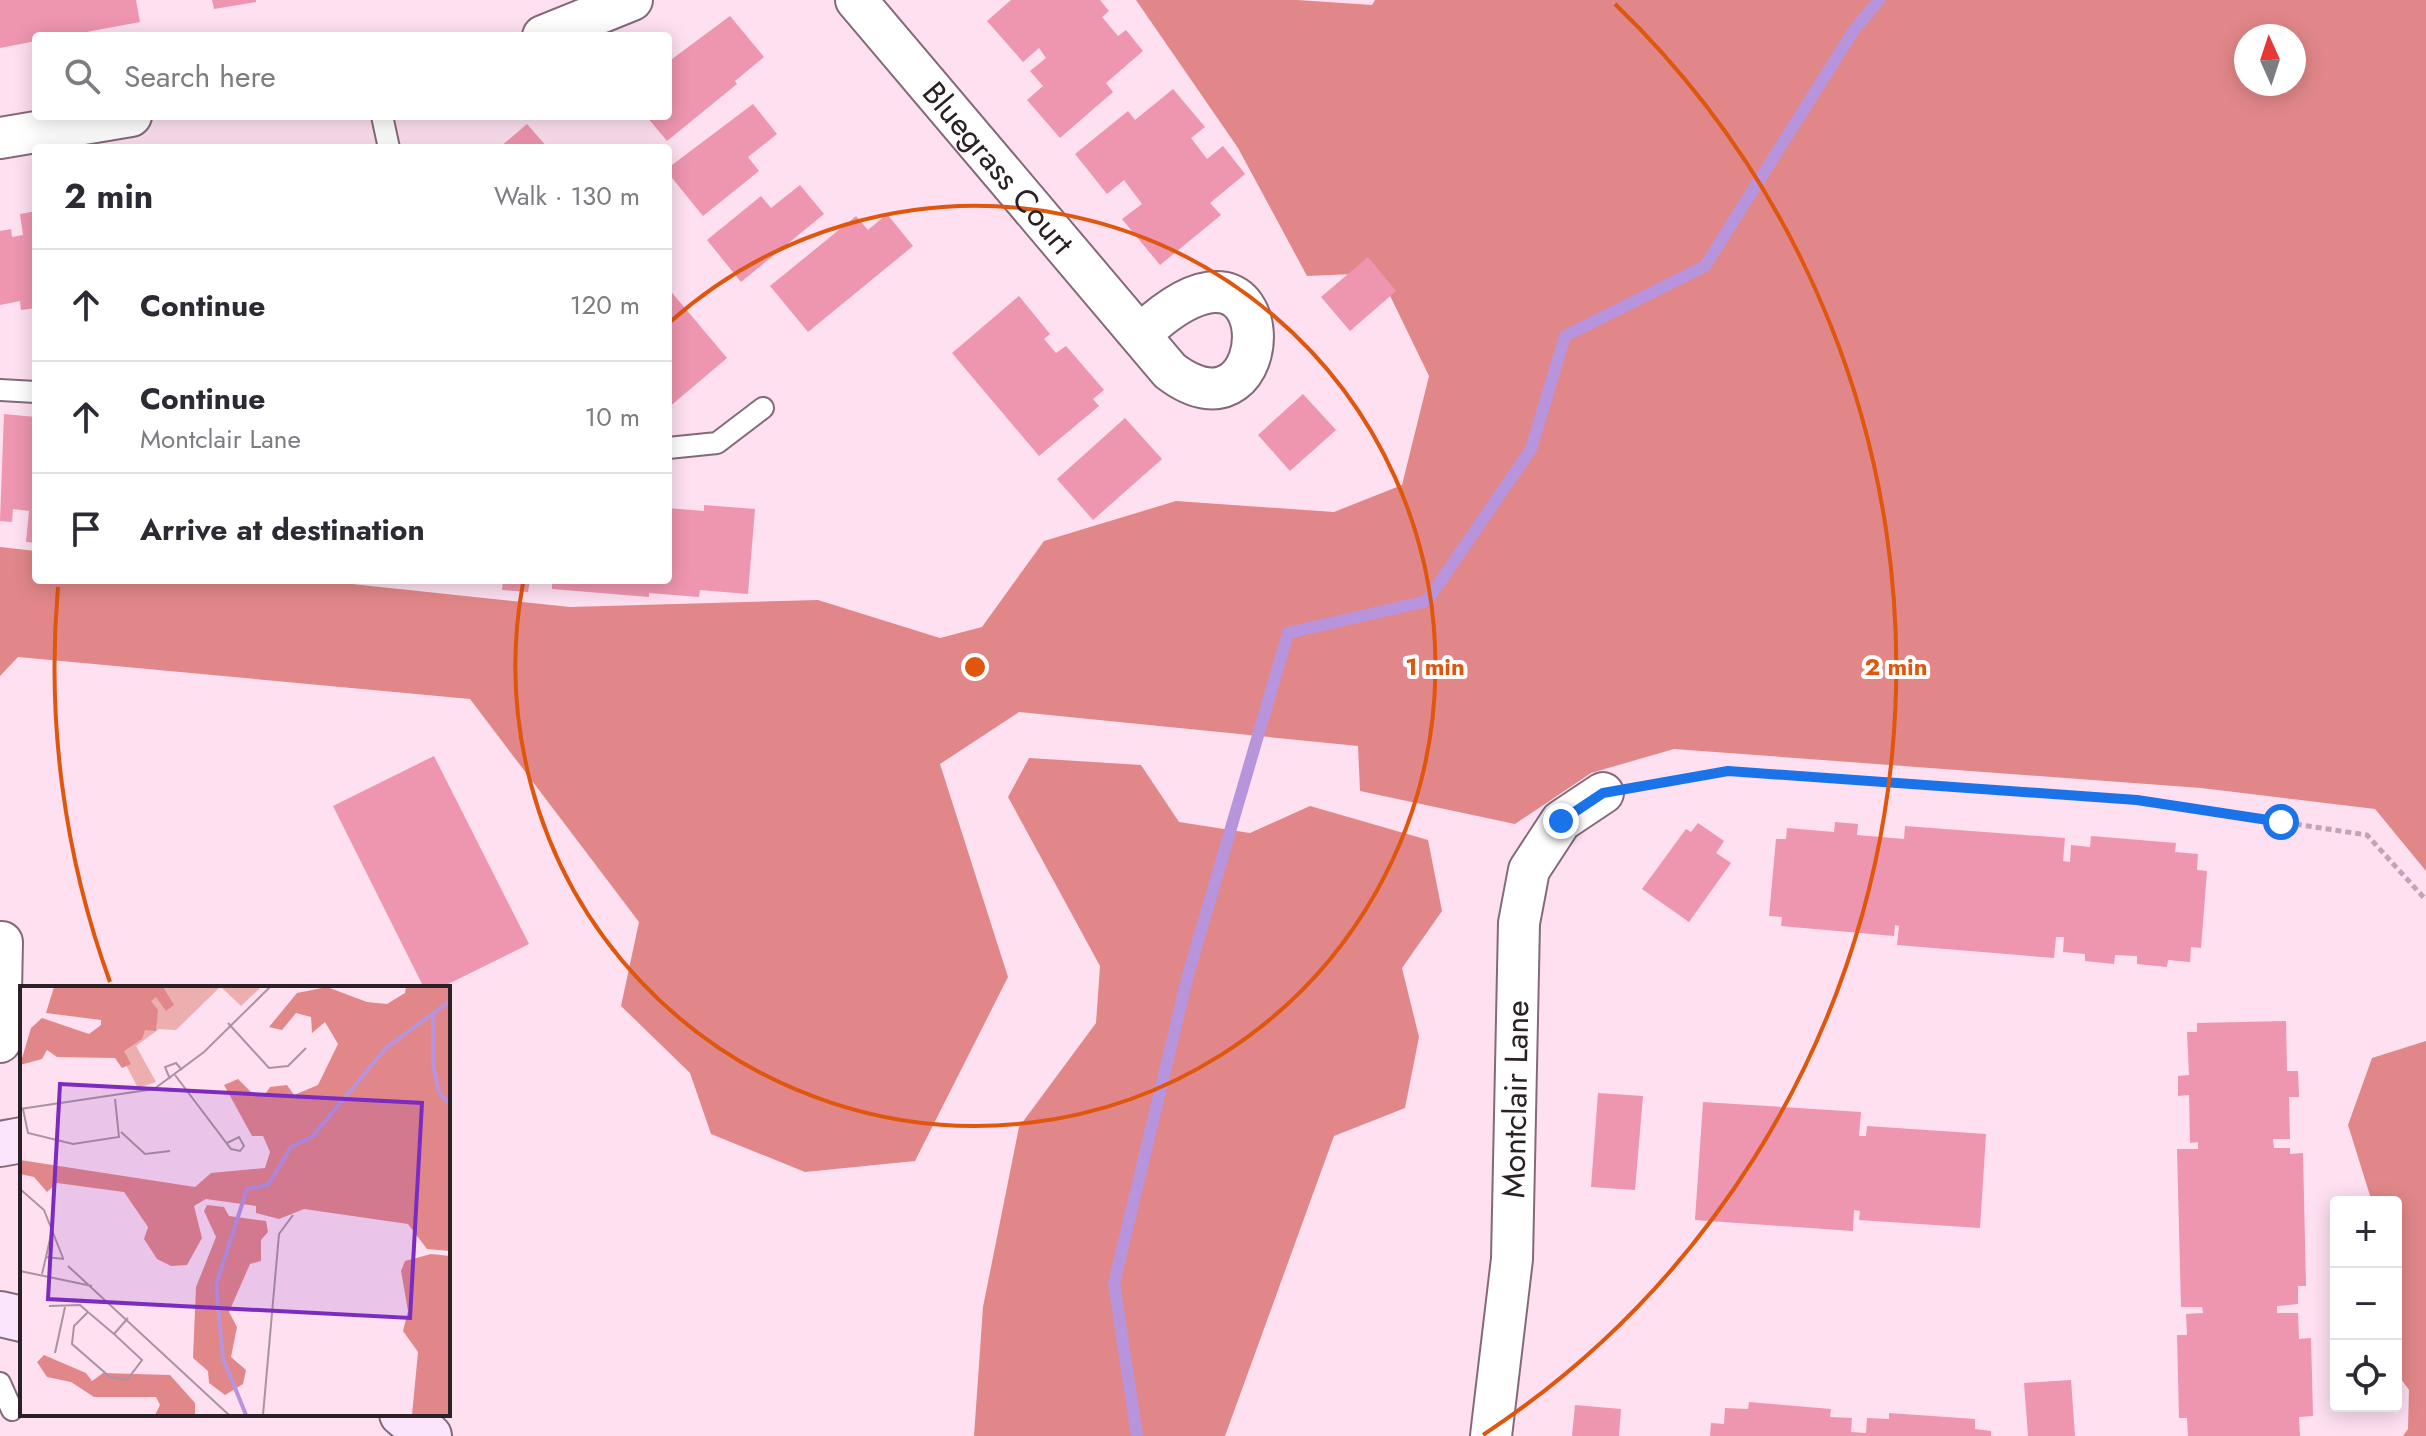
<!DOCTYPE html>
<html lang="en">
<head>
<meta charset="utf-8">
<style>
  :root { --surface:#fff; --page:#f2f2f3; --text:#2b2b33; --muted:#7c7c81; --line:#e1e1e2 }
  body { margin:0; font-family:Jost,sans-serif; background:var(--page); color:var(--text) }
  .controls { position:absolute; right:24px; bottom:24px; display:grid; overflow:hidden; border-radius:8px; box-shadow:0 4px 20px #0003 }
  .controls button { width:72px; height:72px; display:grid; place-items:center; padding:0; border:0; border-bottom:2px solid var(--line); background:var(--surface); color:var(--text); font:40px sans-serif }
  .compass { position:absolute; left:2234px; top:24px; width:72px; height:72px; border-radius:50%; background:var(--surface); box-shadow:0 4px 20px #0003; rotate:357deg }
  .stop { position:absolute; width:24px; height:24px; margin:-18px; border:6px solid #1a73e8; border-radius:50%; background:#fff }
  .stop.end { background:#1a73e8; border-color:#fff; box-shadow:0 2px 8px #0008 }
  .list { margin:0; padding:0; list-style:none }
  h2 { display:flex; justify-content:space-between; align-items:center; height:104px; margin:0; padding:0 32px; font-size:34px }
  h2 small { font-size:26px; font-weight:400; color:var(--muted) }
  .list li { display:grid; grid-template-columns:52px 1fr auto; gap:24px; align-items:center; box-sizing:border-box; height:112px; padding:0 32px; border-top:2px solid var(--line) }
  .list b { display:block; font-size:30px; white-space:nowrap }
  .list p { margin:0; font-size:26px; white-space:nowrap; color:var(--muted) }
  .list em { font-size:26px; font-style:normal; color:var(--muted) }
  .icon { flex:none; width:44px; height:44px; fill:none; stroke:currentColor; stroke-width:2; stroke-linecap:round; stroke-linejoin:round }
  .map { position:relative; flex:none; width:2426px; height:1436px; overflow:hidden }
  .search { position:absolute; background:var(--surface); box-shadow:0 4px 20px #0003; left:32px; top:32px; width:640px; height:88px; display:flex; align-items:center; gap:20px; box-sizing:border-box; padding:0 28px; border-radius:8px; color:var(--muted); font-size:30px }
  .panel { position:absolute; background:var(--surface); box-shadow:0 4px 20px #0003; left:32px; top:144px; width:640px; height:440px; border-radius:8px }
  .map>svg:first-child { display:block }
  .forest { fill:#e28789; fill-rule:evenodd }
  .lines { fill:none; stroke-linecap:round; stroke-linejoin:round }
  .stream { stroke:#b894dd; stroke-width:12 }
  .building { fill:#ee95af }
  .lane-casing { stroke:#846a79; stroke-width:24 }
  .street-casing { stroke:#846a79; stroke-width:44 }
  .secondary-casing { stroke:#846a79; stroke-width:48 }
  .path { stroke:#bfa6b4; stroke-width:5; stroke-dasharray:6 4; stroke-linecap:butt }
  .lane { stroke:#fff; stroke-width:20 }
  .street { stroke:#fff; stroke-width:40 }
  .secondary { stroke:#fbe5fd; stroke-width:44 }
  .route { stroke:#1a73e8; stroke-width:10 }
  .ring { fill:none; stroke:#df560d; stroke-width:4 }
  .labels { text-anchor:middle; stroke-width:8; stroke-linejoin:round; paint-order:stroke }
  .street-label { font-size:32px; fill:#2b2026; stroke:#fff }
  .inset-river { fill:none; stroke:#b894dd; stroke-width:4 }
  .inset-road { fill:none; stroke:#aa93a0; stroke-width:2 }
  .view { fill:#7b2cbf; fill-opacity:0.15; stroke:#7b2cbf; stroke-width:4 }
  .inset-edge { fill:none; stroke:#2b2026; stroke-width:4 }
  .centre { fill:#df560d; stroke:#fff; stroke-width:4 }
  .ring-label { font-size:24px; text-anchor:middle; font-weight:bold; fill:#df560d; stroke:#fff; stroke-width:8; stroke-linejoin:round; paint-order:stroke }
</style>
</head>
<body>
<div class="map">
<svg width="2426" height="1436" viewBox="0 0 2426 1436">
  <rect width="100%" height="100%" fill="#fee0f1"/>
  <g class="forest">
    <path d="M1136,0H1297L1372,5L1375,0H2426V871L2375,809L2201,788L1674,749L1591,773L1515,824L1360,791L1358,746L1019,712L940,764L1008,977L915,1161L805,1172L711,1134L690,1073L621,1006L639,922L470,699L18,657L0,676V547L36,551V580H314L570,607L818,600L940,638L982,627L1044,541L1176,501L1334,512L1402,485L1429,376L1379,273L1307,276L1238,148ZM2246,36H2294V84H2246Z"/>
    <path d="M1029,758L1141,765L1179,822L1250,833L1310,806L1428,840L1442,911L1402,968L1419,1037L1405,1108L1334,1136L1225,1436H974L983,1307L1019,1127L1096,1023L1100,966L1008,797Z"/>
    <path d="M2426,1041V1436H2403L2408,1429L2409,1390L2396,1372V1202H2372L2348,1125L2372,1058Z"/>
  </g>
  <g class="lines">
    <path class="stream" d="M1137,1436L1114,1283L1188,975L1288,633L1427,601L1531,449L1565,336L1705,266L1854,30L1879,0"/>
  </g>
  <g class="building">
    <path d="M0,0H136L140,22L65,36H36V41L0,48Z"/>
    <path d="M212,0H256V2L214,9Z"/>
    <path d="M1011,0H1100L1109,11L1102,17L1118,36L1126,30L1143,51L1106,83L1113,92L1060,138L1027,100L1043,86L1030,71L1046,58L1039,48L1023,62L987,21Z"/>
    <path d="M730,16L764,57L735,81L737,84L667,141L646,116H668V62Z"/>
    <path d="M1173,89L1205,127L1191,138L1207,159L1223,146L1245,174L1210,203L1221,215L1160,265L1122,219L1142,204L1124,180L1107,194L1075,154L1128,111L1135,120Z"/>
    <path d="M753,104L777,134L748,157L759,171L703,216L668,173V168Z"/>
    <path d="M527,124L548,148H499Z"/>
    <path d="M800,185L824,214L741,282L707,240L761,196L771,208Z"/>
    <path d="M36,211V308L21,310L20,301L0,305V231L11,229L12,237L23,235L20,214Z"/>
    <path d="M887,214L913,246L808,332L770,286L856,216L868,230Z"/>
    <path d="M1368,257L1396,291L1350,331L1321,297Z"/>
    <path d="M668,288L727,358L668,408Z"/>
    <path d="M1019,296L1050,334L1044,339L1056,353L1066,346L1104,390L1093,399L1099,406L1039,456L952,353Z"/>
    <path d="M1303,394L1336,430L1290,471L1258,435Z"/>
    <path d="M4,414L36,417V543L26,542L29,511L13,509L12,522L0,521Z"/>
    <path d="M1125,418L1162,459L1093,520L1057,479Z"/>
    <path d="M704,505L755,509L748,594L700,590L699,597L649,593V597L552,589V580H668V508L704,511Z"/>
    <path d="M503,580H530L528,592L502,590Z"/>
    <path d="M434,756L529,944L440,988H424L333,806Z"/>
    <path d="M1835,822L1858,824L1857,835L1904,839L1905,826L2065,838L2063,861L2070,862L2071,845L2090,847L2091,836L2176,843L2175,852L2198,854L2197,870L2207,871L2201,948L2191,947L2190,962L2168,960L2167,967L2137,964V956L2115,955L2114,964L2085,961V954L2063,952L2064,937H2056L2054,958L1897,945L1899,926L1895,925L1894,936L1781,926L1782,917L1769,916L1776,839H1786L1787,828L1834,832Z"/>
    <path d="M1698,823L1724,841L1716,853L1731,863L1689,922L1642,889L1686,829L1691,832Z"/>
    <path d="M2286,1021L2287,1071H2298L2299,1097H2289L2290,1139H2273L2274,1148H2290V1154L2303,1153L2306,1286H2298V1304L2277,1306V1313H2298L2299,1339L2311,1338L2313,1416L2299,1417L2300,1436H2188L2187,1418H2179L2177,1335H2187L2186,1314L2203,1313L2202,1307H2181L2177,1149H2198V1142L2190,1143L2189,1095L2178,1096V1076L2189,1075L2187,1032H2197V1023Z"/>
    <path d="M1598,1093L1643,1096L1635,1190L1591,1187Z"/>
    <path d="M1703,1102L1861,1112L1859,1136H1866L1867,1126L1986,1134L1980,1228L1859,1220L1860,1211L1854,1210L1853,1231L1695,1220Z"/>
    <path d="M2071,1380L2075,1436H2028L2024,1383Z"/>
    <path d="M1749,1402L1831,1409L1830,1417L1852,1418L1851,1432L1866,1433L1867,1418L1889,1419V1413L1975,1419V1429L1991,1431V1436H1710L1711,1423L1724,1424L1725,1408L1748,1409Z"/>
    <path d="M1575,1405L1621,1409L1619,1436H1572Z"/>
  </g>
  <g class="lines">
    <g class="lane-casing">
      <g id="lane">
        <path d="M382,116L389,148"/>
        <path d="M0,390L36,392"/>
        <path d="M668,448L717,443L763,408"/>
        <path d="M0,1383L12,1410"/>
      </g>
    </g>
    <g class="street-casing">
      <g id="street">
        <path id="s1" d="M856,0L1170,371C1282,456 1288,195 1142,333"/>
        <path d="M543,36L632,0"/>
        <path d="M0,138L131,116"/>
        <path d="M0,1042L2,942"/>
        <path id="s2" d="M1491,1436L1512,1259L1519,923L1529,870L1561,821L1603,793"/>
      </g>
    </g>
    <g class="secondary-casing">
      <g id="secondary">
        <path d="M0,1144L22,1140"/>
        <path d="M0,1314L22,1319"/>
        <path d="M402,1414L429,1436"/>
      </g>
    </g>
    <path class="path" d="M1640,786L1728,771L2137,800L2367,835L2426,900"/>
    <use href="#lane" class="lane"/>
    <use href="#street" class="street"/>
    <use href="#secondary" class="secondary"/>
  </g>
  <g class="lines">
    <path class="route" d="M1561,821L1603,793L1728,771L2137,800L2281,822"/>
  </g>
  <g class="ring">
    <path d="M670 322A460 460 0 1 1 523 583"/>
    <path d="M110 982A921 921 0 0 1 58 587M1615 4A921 921 0 0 1 1483 1435"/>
  </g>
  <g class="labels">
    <g class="street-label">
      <text dy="11" stroke="none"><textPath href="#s1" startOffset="220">Bluegrass Court</textPath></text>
      <text dy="11" stroke="none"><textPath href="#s2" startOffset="338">Montclair Lane</textPath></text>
    </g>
  </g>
  <g transform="translate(20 986)">
    <rect width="430" height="430" fill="#fee0f1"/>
    <path d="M90,1H200L156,44L139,43L116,60L136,96L118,102L83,35ZM201,1H241L221,20Z" fill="#ecaeae"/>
    <path d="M34,1H143L154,19L146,25L136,11L131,15L138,24L136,45L125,44L122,53L104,65L111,78L102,82L95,72L37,71L27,64L22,73L0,79L11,42L22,32L69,48L81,39V34L26,27ZM307,1L347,16L367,18L385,7L386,1H430V265L407,263L388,238L284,223L259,233L236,227V220L186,213L174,220L182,252L167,279L151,280L137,273L124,253L128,241L104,206L37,197L27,206L14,191L0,188V174L175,201L191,187L245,182L250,166L243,150H232L204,99L218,93L233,108L244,110L250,101L267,99L274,109L298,99L318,58L305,36L292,47L291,31L276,27L262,44L249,41L277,7ZM187,219L204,221L209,230L246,235L248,246L241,254V275L230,278L209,326L217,341L211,371L226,384L223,398L205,409L189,397L188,385L173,372L176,301L196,251L184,225ZM411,268L430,270V429H392L398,366L383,345L388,325L381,285L385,275ZM24,369L66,387L72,395L83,387L150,389L175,417V429H135L140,419L136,411H74L51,396L27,391L17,376Z" fill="#e28789"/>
    <path class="inset-river" d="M413,29V79L419,106L430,119M226,429L203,372L196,299L227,203L248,199L271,161L292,151L366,62L430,15"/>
    <path class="inset-road" d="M208,37L249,82L268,80L286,62M155,89L211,163L220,165L224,160L219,151L207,157M150,93L145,81L156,77L162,84M0,123L134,103L184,66L250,1M3,123L8,147L53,158L99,151L95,113M101,146L125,168L150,165M0,203L24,224L43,272M26,271L32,244M48,280L209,429M0,285L72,300M22,288L26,271L44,273M29,320L60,319L68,326M94,348L68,326L54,340L52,358L90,391L107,394L122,374L94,348L108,332M35,367L45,321M243,429L259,248L273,229"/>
    <path class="view" d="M40,98L402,117L390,332L28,313Z"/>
    <rect width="430" height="430" class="inset-edge"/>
  </g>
  <circle cx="975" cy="667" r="12" class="centre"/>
  <g class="ring-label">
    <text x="1435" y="675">1 min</text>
    <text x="1896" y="675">2 min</text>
  </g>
</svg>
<div class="controls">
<button>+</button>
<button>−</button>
<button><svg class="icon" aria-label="locate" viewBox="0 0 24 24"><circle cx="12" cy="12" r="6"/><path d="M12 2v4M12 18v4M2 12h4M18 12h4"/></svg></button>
</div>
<svg class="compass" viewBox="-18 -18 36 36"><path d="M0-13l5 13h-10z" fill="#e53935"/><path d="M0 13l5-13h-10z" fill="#7c7c81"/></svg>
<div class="stop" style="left:2281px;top:822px"></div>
<div class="stop end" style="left:1561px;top:821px"></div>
<div class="search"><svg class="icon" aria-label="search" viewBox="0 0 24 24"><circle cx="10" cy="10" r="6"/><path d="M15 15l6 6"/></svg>Search here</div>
<section class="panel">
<h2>2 min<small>Walk · 130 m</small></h2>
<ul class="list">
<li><svg class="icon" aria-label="ahead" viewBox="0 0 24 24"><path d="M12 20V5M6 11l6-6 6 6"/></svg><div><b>Continue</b></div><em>120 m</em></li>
<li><svg class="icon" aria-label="ahead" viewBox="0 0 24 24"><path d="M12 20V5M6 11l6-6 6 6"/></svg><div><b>Continue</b><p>Montclair Lane</p></div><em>10 m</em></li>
<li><svg class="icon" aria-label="arrive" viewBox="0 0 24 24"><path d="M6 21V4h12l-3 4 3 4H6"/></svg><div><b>Arrive at destination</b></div></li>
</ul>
</section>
</div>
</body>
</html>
